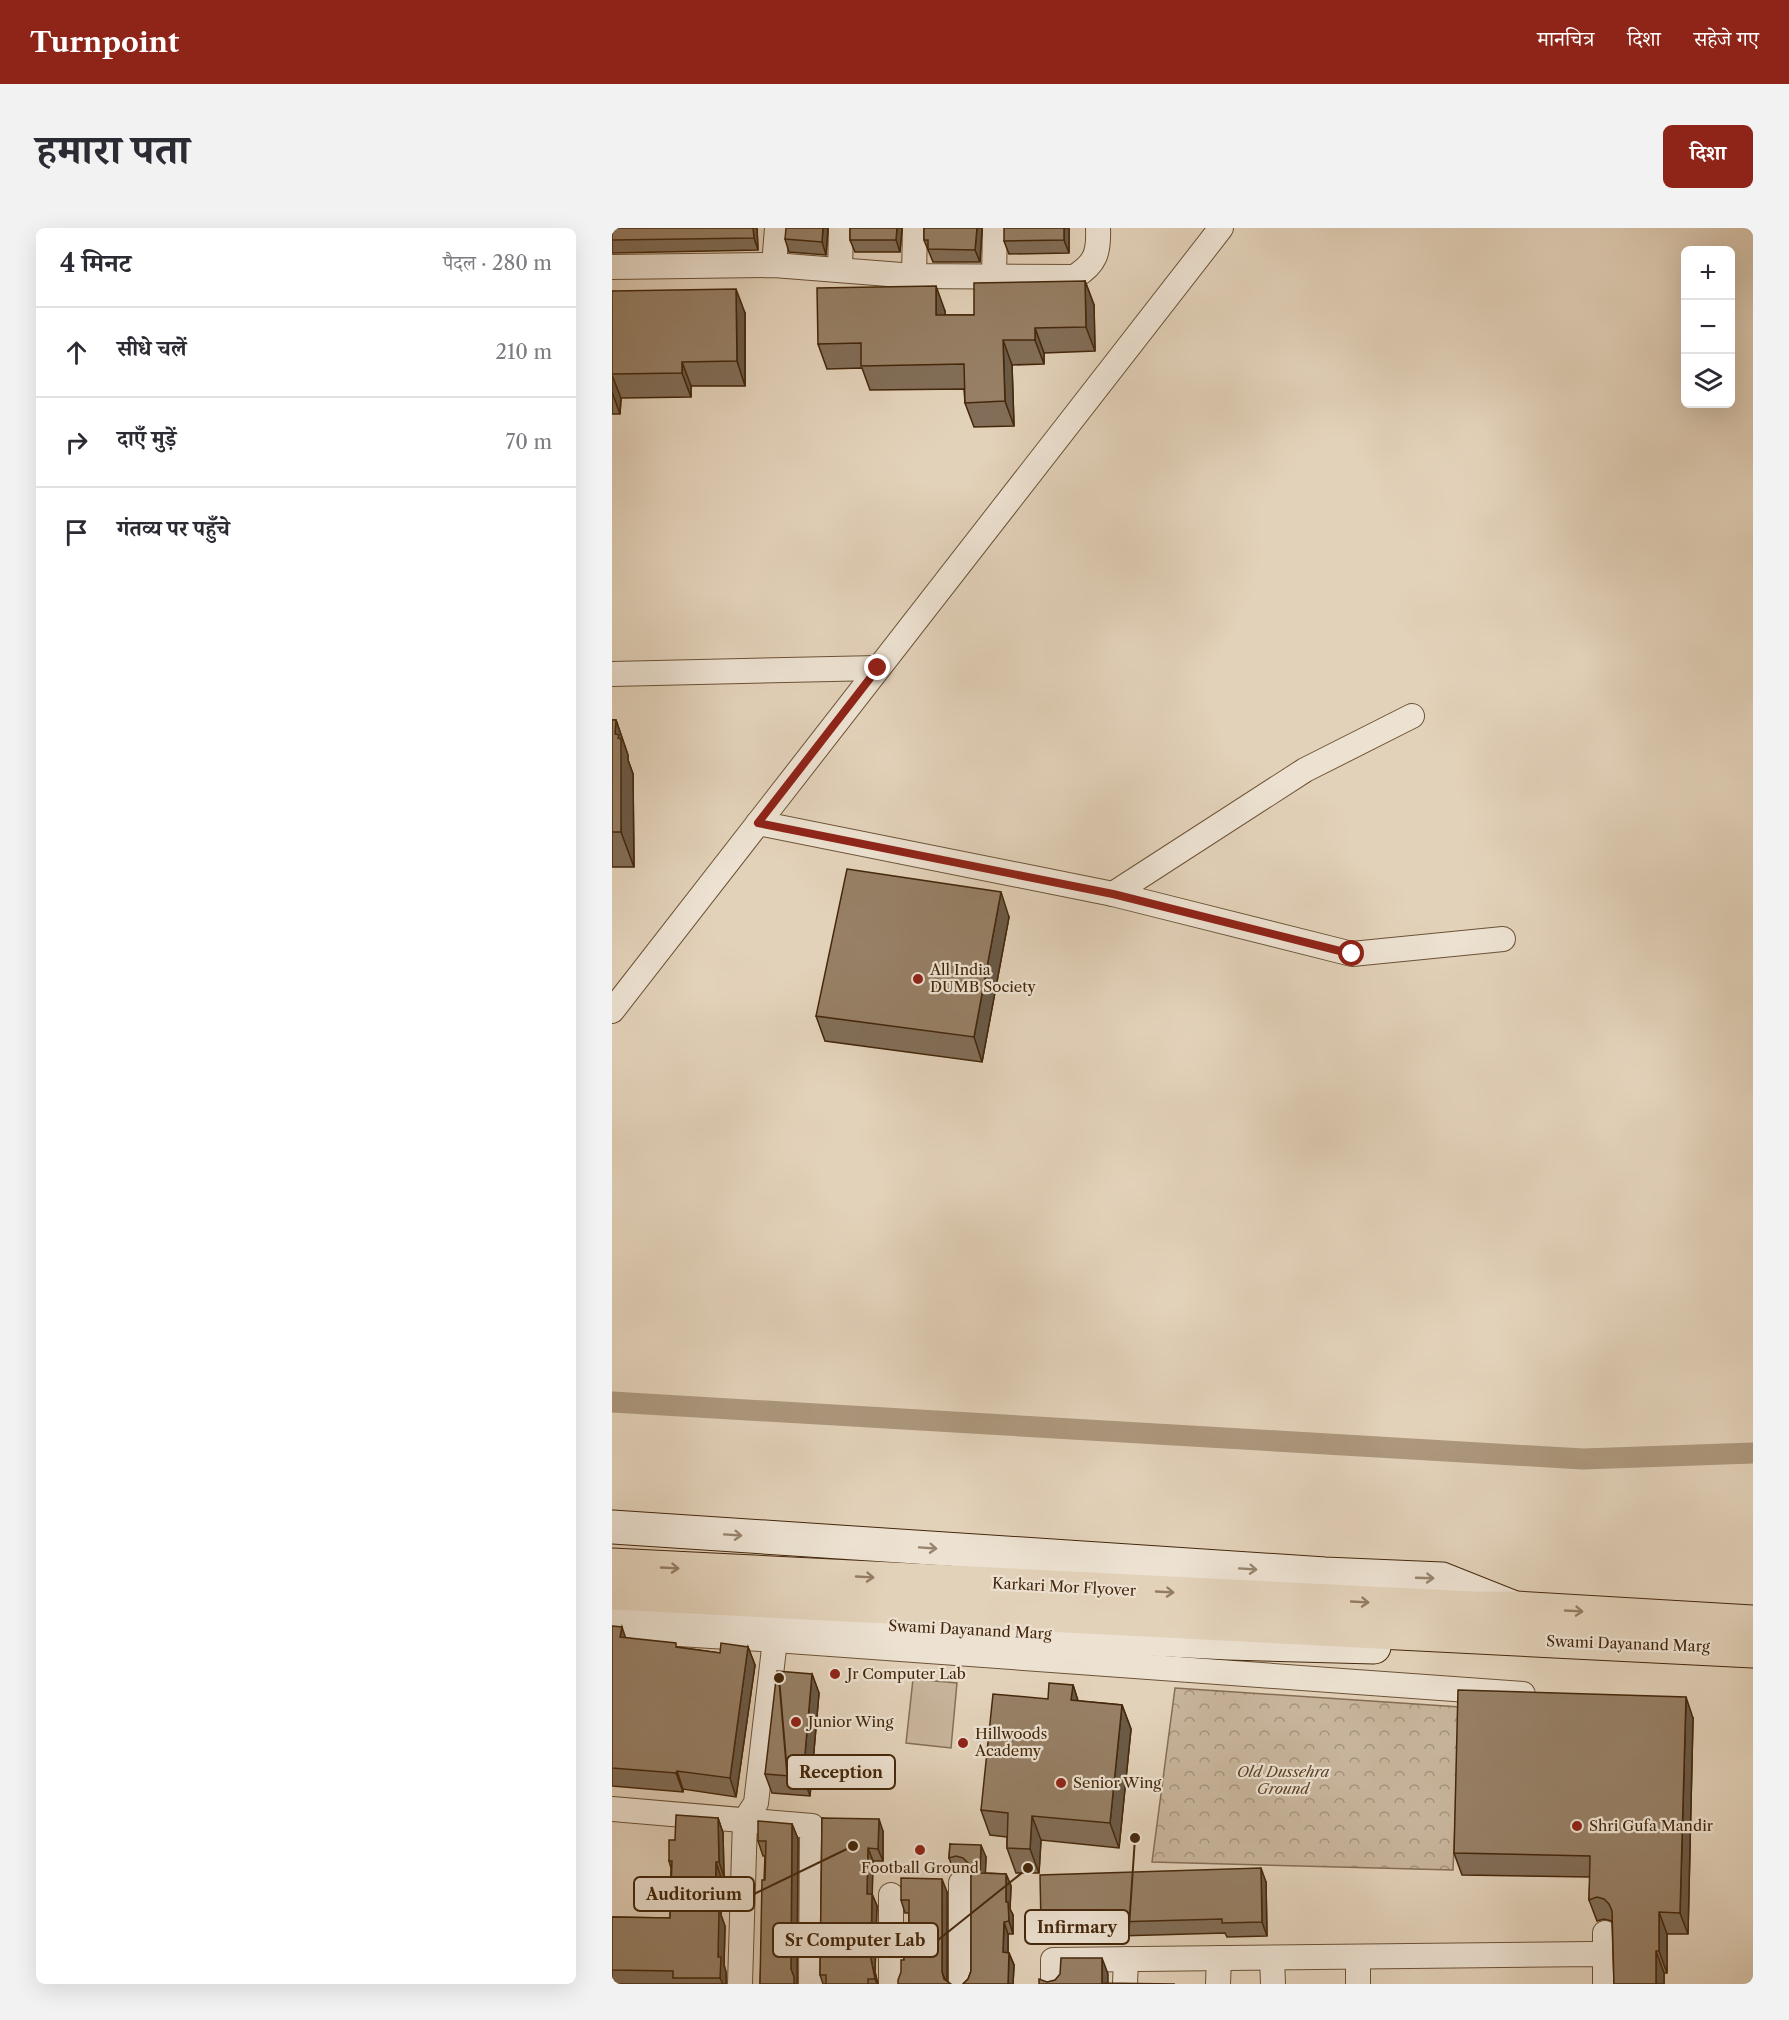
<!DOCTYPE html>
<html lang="hi">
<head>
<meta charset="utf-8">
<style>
  :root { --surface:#fff; --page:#f2f2f3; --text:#2b2b33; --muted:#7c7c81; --line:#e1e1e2; --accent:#8f2418 }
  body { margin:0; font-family:"Libre Caslon Text","Noto Serif Devanagari",serif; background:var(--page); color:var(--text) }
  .controls { position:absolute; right:18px; top:18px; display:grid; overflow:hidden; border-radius:9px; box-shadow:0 6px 24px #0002 }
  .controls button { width:54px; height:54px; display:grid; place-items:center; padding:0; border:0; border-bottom:2px solid var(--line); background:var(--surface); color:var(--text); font:30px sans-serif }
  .stop { position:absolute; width:18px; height:18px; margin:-14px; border:4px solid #8f2418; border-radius:50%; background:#fff }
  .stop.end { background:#8f2418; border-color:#fff; box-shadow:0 2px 6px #0008 }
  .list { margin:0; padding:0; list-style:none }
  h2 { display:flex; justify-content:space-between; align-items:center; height:78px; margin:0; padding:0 24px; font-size:26px }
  h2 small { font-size:20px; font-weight:400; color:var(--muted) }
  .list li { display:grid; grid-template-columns:39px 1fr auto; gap:18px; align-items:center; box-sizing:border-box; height:90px; padding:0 24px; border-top:2px solid var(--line) }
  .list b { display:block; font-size:22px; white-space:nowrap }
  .list em { font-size:20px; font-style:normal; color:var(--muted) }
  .icon { flex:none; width:33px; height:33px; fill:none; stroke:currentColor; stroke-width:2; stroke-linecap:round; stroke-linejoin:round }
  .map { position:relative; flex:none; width:1141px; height:1756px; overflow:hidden; border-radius:9px }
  header { display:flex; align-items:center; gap:36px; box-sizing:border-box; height:84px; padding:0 30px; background:var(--accent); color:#fff }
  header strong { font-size:28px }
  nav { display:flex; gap:33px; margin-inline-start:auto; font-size:21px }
  .intro { display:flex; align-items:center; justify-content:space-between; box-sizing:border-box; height:144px; padding:0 36px }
  h1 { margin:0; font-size:42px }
  .button { padding:15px 27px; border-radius:9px; background:var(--accent); color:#fff; font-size:21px; font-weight:700 }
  main { display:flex; gap:36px; padding:0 36px }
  aside { flex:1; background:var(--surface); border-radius:9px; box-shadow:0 6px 24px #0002 }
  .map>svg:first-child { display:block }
  .park { fill:url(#park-crowns); stroke:#866e53; stroke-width:1.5 }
  .garden { fill:#c8b59c; stroke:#866e53; stroke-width:1.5 }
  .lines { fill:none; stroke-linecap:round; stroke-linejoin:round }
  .canal { stroke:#ad987e; stroke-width:21 }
  .street-casing { stroke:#6c5236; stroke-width:26 }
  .secondary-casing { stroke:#44270a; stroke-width:35 }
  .primary-casing { stroke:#44270a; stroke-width:35 }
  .street { stroke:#ede2d2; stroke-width:24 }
  .secondary { stroke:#ede2d2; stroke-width:33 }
  .primary { stroke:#e3d2ba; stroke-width:33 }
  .wall { fill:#826e58; stroke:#44270a; stroke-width:1.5 }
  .shaded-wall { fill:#6a5a47; stroke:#44270a; stroke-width:1.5 }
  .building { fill:#978066; stroke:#44270a; stroke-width:1.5 }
  .oneway { stroke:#98846e }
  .oneway2 { stroke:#947c62 }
  .route { stroke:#8f2418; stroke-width:8 }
  .poi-dot { fill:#8f2418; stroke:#ede2d2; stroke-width:2 }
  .labels { text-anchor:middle; stroke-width:4.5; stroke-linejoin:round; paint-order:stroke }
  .poi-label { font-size:15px; fill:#44270a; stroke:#ede2d2; text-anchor:start }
  .street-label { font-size:15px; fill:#44270a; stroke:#ede2d2 }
  .park-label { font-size:15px; font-style:italic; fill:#5e4327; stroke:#ede2d2 }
  .leader { fill:none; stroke:#44270a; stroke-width:2 }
  .callout-dot { fill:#44270a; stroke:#ede2d2; stroke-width:2 }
  .callout { fill:#ede2d2; stroke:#44270a; stroke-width:2 }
  .callout-label { font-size:16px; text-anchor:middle; font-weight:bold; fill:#44270a }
</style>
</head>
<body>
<header>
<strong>Turnpoint</strong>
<nav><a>मानचित्र</a><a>दिशा</a><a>सहेजे गए</a></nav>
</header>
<div class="intro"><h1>हमारा पता</h1><a class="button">दिशा</a></div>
<main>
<aside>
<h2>4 मिनट<small>पैदल · 280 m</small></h2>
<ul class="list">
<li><svg class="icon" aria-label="ahead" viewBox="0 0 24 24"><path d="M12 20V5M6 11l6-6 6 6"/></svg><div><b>सीधे चलें</b></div><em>210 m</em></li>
<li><svg class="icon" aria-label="right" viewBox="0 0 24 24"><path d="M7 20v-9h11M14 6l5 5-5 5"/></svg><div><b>दाएँ मुड़ें</b></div><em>70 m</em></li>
<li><svg class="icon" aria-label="arrive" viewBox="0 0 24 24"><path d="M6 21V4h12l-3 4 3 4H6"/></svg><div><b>गंतव्य पर पहुँचे</b></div></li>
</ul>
</aside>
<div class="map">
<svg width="1141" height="1756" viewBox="0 0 1141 1756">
  <defs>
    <pattern id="park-crowns" width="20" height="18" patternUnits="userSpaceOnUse" patternTransform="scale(1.5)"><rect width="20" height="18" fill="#c8b59c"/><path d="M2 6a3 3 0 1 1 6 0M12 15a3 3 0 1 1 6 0" fill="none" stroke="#a4937d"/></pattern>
  </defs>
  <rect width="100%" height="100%" fill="#e3d2ba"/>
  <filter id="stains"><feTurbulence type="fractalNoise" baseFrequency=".00333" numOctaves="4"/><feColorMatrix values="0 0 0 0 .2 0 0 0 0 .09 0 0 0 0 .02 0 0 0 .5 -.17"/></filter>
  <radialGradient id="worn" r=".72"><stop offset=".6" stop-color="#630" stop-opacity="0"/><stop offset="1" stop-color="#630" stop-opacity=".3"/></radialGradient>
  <path class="park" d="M563,1460L848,1479L841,1642L540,1634Z"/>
  <path class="garden" d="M301,1451L345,1455L339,1520L294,1515Z"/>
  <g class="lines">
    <path class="canal" d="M0,1174L971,1231L1141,1225"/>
    <g class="street-casing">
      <g id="street">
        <path d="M162,37L165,0"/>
        <path d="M0,39L162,37L302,48L462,49C484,36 487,24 486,0"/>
        <path d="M228,42L229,0"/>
        <path d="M302,48L303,0"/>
        <path d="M382,48L383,0"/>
        <path d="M0,446L266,440"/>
        <path d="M146,595L501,666L740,726L891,711"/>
        <path d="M501,666L693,542L800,488"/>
        <path d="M0,783L609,0"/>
        <path d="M0,1402L163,1412L911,1466"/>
        <path d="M0,1581L200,1598L199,1756"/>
        <path d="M279,1667V1756"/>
        <path d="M993,1705V1734"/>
        <path d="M660,1730L661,1756"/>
        <path d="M128,1756L133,1592L144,1575L163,1412"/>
        <path d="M349,1756V1655"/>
        <path d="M441,1756V1732L982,1726L989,1728L993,1734V1756"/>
        <path d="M513,1756L514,1731"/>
        <path d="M606,1756L607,1730"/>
        <path d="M746,1756V1729"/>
      </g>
    </g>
    <g class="secondary-casing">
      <g id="secondary">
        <path d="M0,1299L713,1346L830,1351L903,1380"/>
        <path d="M0,1384L616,1415L762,1419"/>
      </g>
    </g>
    <g class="primary-casing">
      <g id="primary">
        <path d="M0,1337L860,1380H903L1141,1394"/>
        <path d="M0,1365L1141,1423"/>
      </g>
    </g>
    <use href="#street" class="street"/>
    <use href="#secondary" class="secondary"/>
    <use href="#primary" class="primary"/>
  </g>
  <g class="wall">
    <path d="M0,0H145L146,22L0,25Z"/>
    <path d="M216,0L214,27L177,24L173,11Z"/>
    <path d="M238,0H290L288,24H243L238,12Z"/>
    <path d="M312,0H370L368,34H321L312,12Z"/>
    <path d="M457,0V25L397,26L392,13Z"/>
    <path d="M473,53L482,77L483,123L432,125V136L400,137L402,198L362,199L353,175L352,161L258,162L250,140L215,141L206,116L333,83V87H362Z"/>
    <path d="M0,63L133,85V158H79V169L9,170L8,186H0Z"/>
    <path d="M0,492H4L16,527V532L21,546L22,639H0Z"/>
    <path d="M397,689L370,834L213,813L204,788Z"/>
    <path d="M0,1398L13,1410L66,1419L108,1425L136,1419L143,1437L124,1569L71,1561V1564L0,1558Z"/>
    <path d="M200,1446L207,1465L198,1568L160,1565L153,1546Z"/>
    <path d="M461,1457L466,1473L510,1477L519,1501L507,1620L429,1612L427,1645H404L395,1620V1609L378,1607L369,1582L436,1471Z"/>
    <path d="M1081,1490L1076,1706H1055V1745H1052V1756H1002L1000,1693L992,1691L985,1693L977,1672L978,1649L850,1647L842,1625Z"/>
    <path d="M106,1590L111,1605L112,1649H109V1687L113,1698L112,1737L114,1744V1756H0V1689L58,1690L59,1640L57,1633L63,1612Z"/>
    <path d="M210,1590L271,1603V1633H261L260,1666L265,1678L263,1744L266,1756H211L208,1747Z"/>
    <path d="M180,1596L186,1611L185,1756H148L153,1628H151L146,1613Z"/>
    <path d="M338,1616L374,1629L373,1645L394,1646L399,1658L398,1681L401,1687V1706H396V1725H397L402,1737L401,1756H351L356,1751L359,1743V1645L356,1642L348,1641L342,1643L337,1630Z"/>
    <path d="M654,1654L655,1708L615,1709L613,1705L434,1710L429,1696Z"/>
    <path d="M335,1664V1753L337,1755L292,1732L297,1702V1685H293L289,1672Z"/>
  </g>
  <g class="shaded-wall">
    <path d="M141,0H145L146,22L142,10Z"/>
    <path d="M211,0H216L214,27L210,14Z"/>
    <path d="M285,0H290L288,24L284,12Z"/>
    <path d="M365,0H370L368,34L363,22Z"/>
    <path d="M452,0H457V25L452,12Z"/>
    <path d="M473,53L482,77L483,123L474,99Z"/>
    <path d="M324,58L333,83V112L324,87Z"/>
    <path d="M124,61L133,85V158L125,133Z"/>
    <path d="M423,100L432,125V136L423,112Z"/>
    <path d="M391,112L400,137L402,198L393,173Z"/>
    <path d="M70,134L79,158V169L70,145Z"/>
    <path d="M0,147L9,170L8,186L0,164Z"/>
    <path d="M4,492L16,527V532L21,546L22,639L9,604L3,506Z"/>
    <path d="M389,664L397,689L370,834L362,809Z"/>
    <path d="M10,1399L16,1417L8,1409Z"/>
    <path d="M136,1419L143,1437L124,1569L118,1550Z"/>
    <path d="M200,1446L207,1465L198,1568L191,1549Z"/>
    <path d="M461,1457L469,1482L459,1472Z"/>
    <path d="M1074,1469L1081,1490L1076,1706L1068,1685Z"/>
    <path d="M510,1477L519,1501L507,1620L498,1595Z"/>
    <path d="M65,1543L71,1561V1564L64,1545Z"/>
    <path d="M420,1588L429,1612L427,1645L418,1621Z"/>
    <path d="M106,1590L111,1605L112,1649L107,1634Z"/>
    <path d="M267,1591L271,1603V1633L266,1621Z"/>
    <path d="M180,1596L186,1611L185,1756H182L179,1741Z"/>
    <path d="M369,1617L374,1629L373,1658L368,1645Z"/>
    <path d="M256,1620L261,1633L260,1678L255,1666Z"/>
    <path d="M104,1634L109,1649V1687L113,1698L112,1737L114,1744V1756H111L108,1750L106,1729L103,1683Z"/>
    <path d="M649,1640L654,1654L655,1708L650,1694Z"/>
    <path d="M394,1646L399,1658L398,1681L401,1687V1706L397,1693L394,1674Z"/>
    <path d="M330,1651L335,1664V1756L330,1744Z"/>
    <path d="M260,1666L265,1678L263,1744L266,1756H265L263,1751L259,1731Z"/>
    <path d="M1047,1684L1055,1706V1745L1047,1723Z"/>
    <path d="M392,1694L396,1706V1737L391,1724Z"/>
    <path d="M1044,1723L1052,1745V1756H1044Z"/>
    <path d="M397,1725L402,1737L401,1756H396Z"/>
    <path d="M490,1730L496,1746V1756H490Z"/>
  </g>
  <g class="building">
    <path d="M0,0H141L142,10L0,12Z"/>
    <path d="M174,0H211L210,14L173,11Z"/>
    <path d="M238,0H285L284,12H238Z"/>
    <path d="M312,0H365L363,22L316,21V12H312Z"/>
    <path d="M392,0H452V12L392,13Z"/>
    <path d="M473,53L474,99L423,100V112H391L393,173L353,175L352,136L249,138V115L206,116L205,60L324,58V87H362V55Z"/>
    <path d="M124,61L125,133L70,134V145L0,146V63Z"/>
    <path d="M0,492H4L3,506L7,507L6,510L9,511V604H0Z"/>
    <path d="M235,641L389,664L362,809L204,788Z"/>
    <path d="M0,1398L10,1399L8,1409L64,1415V1419L108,1425L109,1415L136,1419L118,1550L65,1543L64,1545L0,1540Z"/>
    <path d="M165,1443L200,1446L191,1549L153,1546Z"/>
    <path d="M437,1455L461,1457L459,1472L510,1477L498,1595L420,1588L418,1621L395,1620L396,1585L369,1582L381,1466L436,1471Z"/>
    <path d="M846,1462L1074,1469L1068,1685L1047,1684V1723H1044V1756H1002L1000,1683L997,1676L992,1671L985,1669L977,1672L978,1628L842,1625Z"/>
    <path d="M64,1587L106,1590L107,1634H104L103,1683H107L106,1729H109L108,1750H61V1743L0,1742V1689L58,1690L60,1633H57V1612H63Z"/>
    <path d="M210,1590L267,1591L266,1621L256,1620L255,1666H260L259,1731L263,1751H256V1756H214V1747H208Z"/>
    <path d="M146,1593L180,1596L179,1741L182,1749V1756H148L150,1652H153L154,1613H146Z"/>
    <path d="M338,1616L369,1617L368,1645L394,1646V1674H396L397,1693L392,1694L391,1724L397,1725L396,1756H351L356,1751L359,1743V1642L356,1635L351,1630L344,1628L337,1630Z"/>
    <path d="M649,1640L650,1694L610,1695V1691L429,1696L428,1647Z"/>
    <path d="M289,1650L330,1651V1744L332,1751L339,1756H286V1752L289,1744V1732H292L293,1702H297V1672H289Z"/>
    <path d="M449,1730H490V1755L563,1756H427V1751L435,1754L443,1752L448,1746Z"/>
  </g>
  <defs><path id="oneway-shaft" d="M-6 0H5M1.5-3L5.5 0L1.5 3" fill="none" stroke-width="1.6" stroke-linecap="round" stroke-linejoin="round" transform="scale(1.5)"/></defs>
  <g class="oneway">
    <use href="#oneway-shaft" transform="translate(121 1307) rotate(4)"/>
    <use href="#oneway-shaft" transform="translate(316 1320) rotate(4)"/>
    <use href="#oneway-shaft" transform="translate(636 1341) rotate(4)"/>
    <use href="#oneway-shaft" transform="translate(813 1350) rotate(2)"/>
  </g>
  <g class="oneway2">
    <use href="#oneway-shaft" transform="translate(58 1340) rotate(3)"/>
    <use href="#oneway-shaft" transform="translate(253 1349) rotate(3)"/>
    <use href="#oneway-shaft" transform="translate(553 1364) rotate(3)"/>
    <use href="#oneway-shaft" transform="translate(748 1374) rotate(3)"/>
    <use href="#oneway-shaft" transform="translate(962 1383) rotate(3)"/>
  </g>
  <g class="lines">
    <path class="route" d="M266,440L146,595L501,666L740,726"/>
  </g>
  <g class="poi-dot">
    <circle cx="306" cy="751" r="6"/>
    <circle cx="223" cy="1446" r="6"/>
    <circle cx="184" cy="1494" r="6"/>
    <circle cx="351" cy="1515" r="6"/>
    <circle cx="449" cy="1555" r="6"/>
    <circle cx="965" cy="1598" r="6"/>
    <circle cx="308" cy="1622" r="6"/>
  </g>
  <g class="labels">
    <g class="poi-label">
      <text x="318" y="747">All India<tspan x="318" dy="17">DUMB Society</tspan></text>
      <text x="235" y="1451">Jr Computer Lab</text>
      <text x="196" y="1499">Junior Wing</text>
      <text x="363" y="1511">Hillwoods<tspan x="363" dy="17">Academy</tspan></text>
      <text x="461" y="1560">Senior Wing</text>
      <text x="977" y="1603">Shri Gufa Mandir</text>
      <text x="308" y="1645" text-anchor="middle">Football Ground</text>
    </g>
    <g class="street-label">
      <text transform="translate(452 1359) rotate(3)" y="5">Karkari Mor Flyover</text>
      <text transform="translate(358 1402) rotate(3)" y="5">Swami Dayanand Marg</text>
      <text transform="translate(1016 1416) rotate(2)" y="5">Swami Dayanand Marg</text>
    </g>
    <g class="park-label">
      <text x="671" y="1549">Old Dussehra<tspan x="671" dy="17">Ground</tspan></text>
    </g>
  </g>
  <path class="leader" d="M167 1450L175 1544M241 1618L142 1666M523 1610L517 1699M416 1640L326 1712"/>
  <g class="callout-dot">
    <circle cx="167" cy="1450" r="6"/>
    <circle cx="241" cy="1618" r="6"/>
    <circle cx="523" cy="1610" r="6"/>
    <circle cx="416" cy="1640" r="6"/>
  </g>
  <g class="callout">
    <rect x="175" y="1527" width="108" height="34" rx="6"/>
    <rect x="22" y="1649" width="120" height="34" rx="6"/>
    <rect x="413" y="1682" width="104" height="34" rx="6"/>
    <rect x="161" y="1695" width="165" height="34" rx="6"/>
  </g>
  <g class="callout-label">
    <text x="229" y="1550">Reception</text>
    <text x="82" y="1672">Auditorium</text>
    <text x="465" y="1705">Infirmary</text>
    <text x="243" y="1718">Sr Computer Lab</text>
  </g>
  <rect width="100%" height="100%" filter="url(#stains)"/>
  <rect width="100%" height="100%" fill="url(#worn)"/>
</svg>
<div class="controls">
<button>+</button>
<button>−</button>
<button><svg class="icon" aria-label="layers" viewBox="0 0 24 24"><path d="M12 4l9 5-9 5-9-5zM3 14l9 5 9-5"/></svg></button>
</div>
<div class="stop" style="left:740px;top:726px"></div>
<div class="stop end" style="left:266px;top:440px"></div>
</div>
</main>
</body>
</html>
